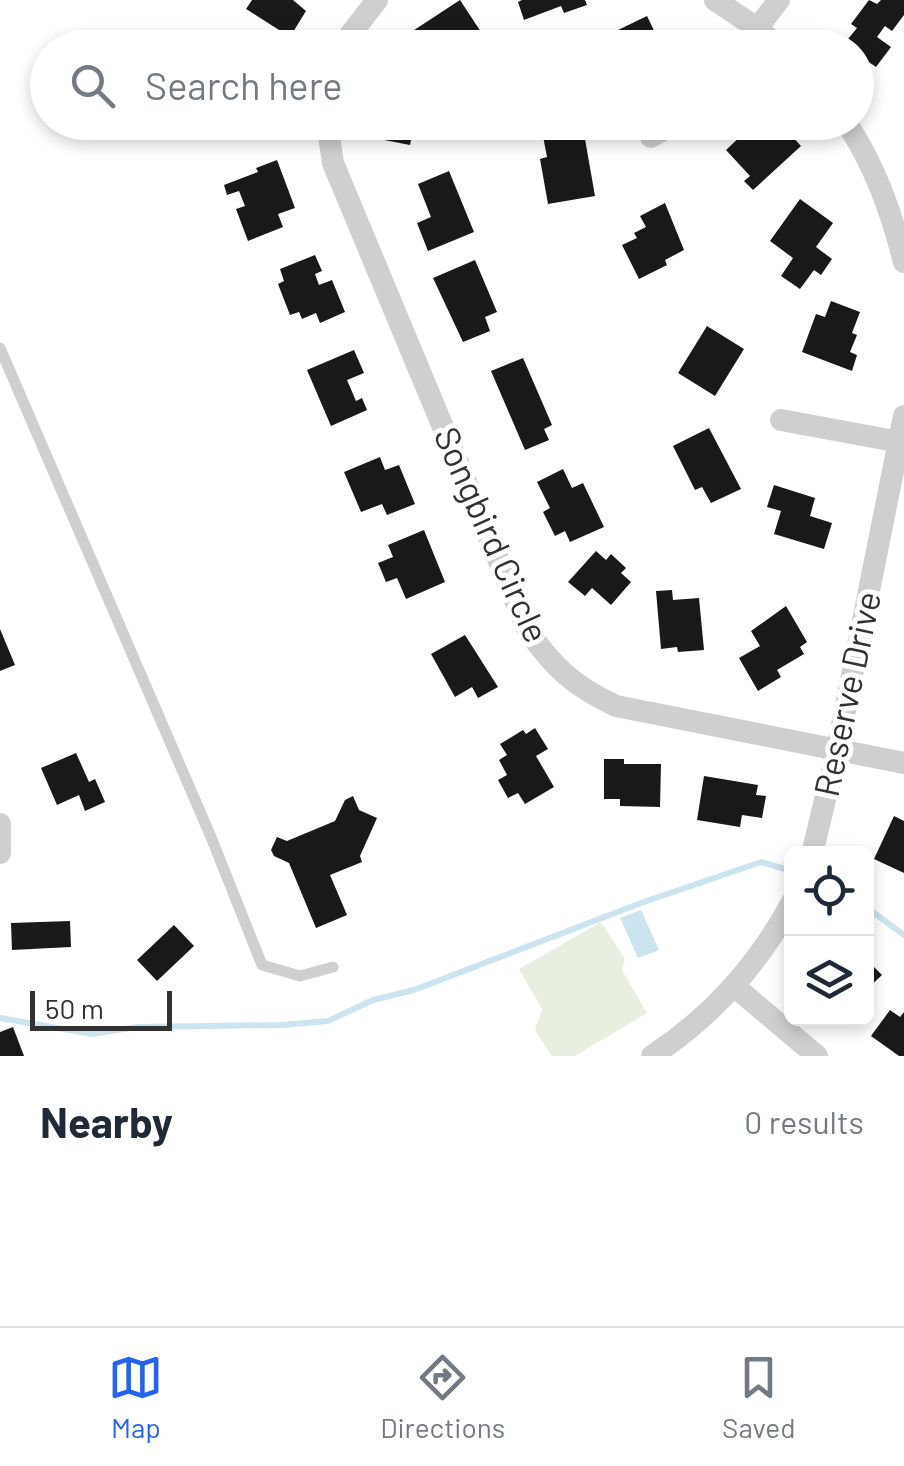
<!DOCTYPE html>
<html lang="en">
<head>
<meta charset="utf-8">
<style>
  :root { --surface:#fff; --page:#f6f6f7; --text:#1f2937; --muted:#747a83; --line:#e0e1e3; --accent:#2563eb }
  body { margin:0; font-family:Barlow,sans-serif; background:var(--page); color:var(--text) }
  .controls { position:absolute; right:30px; bottom:30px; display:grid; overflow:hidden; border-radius:15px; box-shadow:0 5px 15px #0003 }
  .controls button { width:90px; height:90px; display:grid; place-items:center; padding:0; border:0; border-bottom:2px solid var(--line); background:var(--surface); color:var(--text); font:50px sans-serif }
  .scale { position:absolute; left:30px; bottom:25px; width:142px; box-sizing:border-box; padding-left:10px; border:5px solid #323232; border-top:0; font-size:28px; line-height:35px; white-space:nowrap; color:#323232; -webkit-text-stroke:8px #fff; paint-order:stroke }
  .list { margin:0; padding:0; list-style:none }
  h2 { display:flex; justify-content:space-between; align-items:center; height:130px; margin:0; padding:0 40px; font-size:42px }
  h2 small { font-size:32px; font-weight:400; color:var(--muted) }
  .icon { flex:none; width:55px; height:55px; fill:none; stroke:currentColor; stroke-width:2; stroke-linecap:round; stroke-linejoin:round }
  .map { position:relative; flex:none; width:904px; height:1056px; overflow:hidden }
  .search { position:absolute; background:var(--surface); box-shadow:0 5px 15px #0003; left:30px; right:30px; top:30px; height:110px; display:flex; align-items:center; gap:25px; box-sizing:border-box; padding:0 35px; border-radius:55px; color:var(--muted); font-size:38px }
  .sheet { height:270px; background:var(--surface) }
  nav { display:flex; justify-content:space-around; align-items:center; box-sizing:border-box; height:140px; border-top:2px solid var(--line); background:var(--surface); font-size:28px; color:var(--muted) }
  nav a { display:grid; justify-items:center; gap:5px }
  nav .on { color:var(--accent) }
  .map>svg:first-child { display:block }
  .green { fill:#e9efe0 }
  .water { fill:#cbe4f0 }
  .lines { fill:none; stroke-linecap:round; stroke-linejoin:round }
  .stream { stroke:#cbe4f0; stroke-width:6 }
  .building { fill:#191919 }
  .lane { stroke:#cfcfcf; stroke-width:11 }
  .street { stroke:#cfcfcf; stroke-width:22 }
  .labels { text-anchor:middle; stroke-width:10; stroke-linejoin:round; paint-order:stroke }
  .street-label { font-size:35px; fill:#323232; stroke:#fff }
</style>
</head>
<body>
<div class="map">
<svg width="904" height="1056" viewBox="0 0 904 1056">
  <rect width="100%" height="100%" fill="#fff"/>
  <path class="green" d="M601,922L625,959L622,970L647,1013L575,1056H552L535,1030L542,1009L519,969Z"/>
  <path class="water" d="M641,910L659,950L638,958L620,918Z"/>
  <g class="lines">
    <g class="stream">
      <path d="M866,907L904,935"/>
      <path d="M0,1018L92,1034L137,1027L282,1025L328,1021L373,1000L414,990L641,903L761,862L792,871"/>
    </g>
  </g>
  <g class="building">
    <path d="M252,0H293L306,11L290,37L246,9Z"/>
    <path d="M460,0L481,32L457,48H408L402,38Z"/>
    <path d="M522,0H585L587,5L564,13L561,6L524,20L518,2Z"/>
    <path d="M869,0L877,4L881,0H904V15L892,31L885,26L877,37L891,47L876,67L856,53V45L848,39L857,28L851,24Z"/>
    <path d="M647,16L658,39L653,41L656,48H594L621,35L618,30Z"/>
    <path d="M189,42L228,45V48H188Z"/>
    <path d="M382,122H415L410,145L379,139Z"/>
    <path d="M559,122H582L595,196L548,204L540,159L547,157L542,131L559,127Z"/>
    <path d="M769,122H779L801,146L753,190L744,181L750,176L726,150L746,131L752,138Z"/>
    <path d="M277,160L295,208L278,214L283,227L248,241L236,209L245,206L239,191L227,195L224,185L258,172L256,168Z"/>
    <path d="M449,171L474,232L428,251L417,223L431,217L418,184Z"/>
    <path d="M800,199L833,223L816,247L832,259L821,275L814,270L800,289L781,276L793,258L770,241Z"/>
    <path d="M665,203L684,250L665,260L667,265L639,279L622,245L637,238L634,233L646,227L640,216Z"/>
    <path d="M315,255L322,271L315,274L319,285L332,280L345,312L320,323L316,313L302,319L299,312L290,315L278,284L284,281L280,269Z"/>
    <path d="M475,260L497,312L485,317L490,331L463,342L433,278Z"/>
    <path d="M831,301L860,312L852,333L857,335L850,352L857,355L852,371L802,352L816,314L825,317Z"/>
    <path d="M707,326L744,349L715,396L678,373Z"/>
    <path d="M354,350L364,373L347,380L356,401L362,398L367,410L331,426L307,370Z"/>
    <path d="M523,358L552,425L544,429L549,440L525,450L491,371Z"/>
    <path d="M709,428L741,489L711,503L702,487L695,490L673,446Z"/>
    <path d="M380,457L385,470L399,465L415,504L387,515L382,504L361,512L344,472Z"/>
    <path d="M563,469L572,488L583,483L604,527L570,542L565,531L555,536L543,512L550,508L537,482Z"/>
    <path d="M774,485L815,498L810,516L832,523L824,549L774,534L781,511L767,507Z"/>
    <path d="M424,530L445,582L406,599L397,578L386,582L378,563L393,557L388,545Z"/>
    <path d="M596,551L606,560L611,554L626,568L621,573L631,582L611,605L592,588L585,596L568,582Z"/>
    <path d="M672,590L673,600L699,598L704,650L678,652L677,647L661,649L656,591Z"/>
    <path d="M786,606L807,642L800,647L804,654L777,670L781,677L758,691L739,658L760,646L751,631Z"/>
    <path d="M0,629L15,665L0,671Z"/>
    <path d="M465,635L498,687L478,698L472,687L455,697L431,654Z"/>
    <path d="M535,728L548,749L536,756L554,787L525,804L518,793L508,798L498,780L507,775L499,760L507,755L500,744L523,730L526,734Z"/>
    <path d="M76,753L89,782L95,779L105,802L85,811L79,795L57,805L41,768Z"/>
    <path d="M604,759H624V764H661L660,807L620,806V799H604Z"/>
    <path d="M704,776L758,785L756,795L766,796L762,818L742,815L740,827L697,820Z"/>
    <path d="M353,796L359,810L377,818L360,856L362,862L330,875L347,915L316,928L289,863L274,856L271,850L277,837L287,841L335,821L345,800Z"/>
    <path d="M894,816L904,821V873L874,859Z"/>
    <path d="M70,921L71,947L12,950L11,923Z"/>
    <path d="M174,925L194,946L157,981L137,960Z"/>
    <path d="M866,959L882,975L866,990Z"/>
    <path d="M890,1010L900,1017L904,1012V1056H899L871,1036Z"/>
    <path d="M13,1027L24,1056H0V1032Z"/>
  </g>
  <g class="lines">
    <path class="lane" d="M0,348L211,837L262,965L300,976L333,967"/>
    <g class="street">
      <path d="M715,0L757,28L780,48"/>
      <path d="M340,48L377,0"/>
      <path d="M742,48L779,0"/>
      <path d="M327,122L333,163L528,631C555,669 574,686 616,706L904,763"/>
      <path d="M846,122C875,166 891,211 904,262"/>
      <path d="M651,137L678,122"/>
      <path d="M781,420L900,442"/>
      <path d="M0,824V853"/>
      <path d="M812,854L837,750L904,416"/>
      <path d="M734,986L817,1056"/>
      <path d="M652,1056C711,1017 758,965 792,902"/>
    </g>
  </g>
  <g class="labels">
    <g class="street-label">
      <text transform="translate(491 535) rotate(66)" y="12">Songbird Circle</text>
      <text transform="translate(848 694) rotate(-78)" y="12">Reserve Drive</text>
    </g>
  </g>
</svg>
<div class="controls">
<button><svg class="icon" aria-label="locate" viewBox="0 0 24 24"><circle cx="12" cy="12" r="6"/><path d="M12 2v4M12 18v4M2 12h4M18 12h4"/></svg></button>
<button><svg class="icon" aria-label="layers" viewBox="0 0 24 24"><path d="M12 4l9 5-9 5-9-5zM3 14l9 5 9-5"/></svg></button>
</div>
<div class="scale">50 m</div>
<div class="search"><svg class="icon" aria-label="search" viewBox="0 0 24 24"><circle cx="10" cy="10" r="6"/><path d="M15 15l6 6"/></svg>Search here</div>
</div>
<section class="sheet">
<h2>Nearby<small>0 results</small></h2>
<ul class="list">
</ul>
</section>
<nav>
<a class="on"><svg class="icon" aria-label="map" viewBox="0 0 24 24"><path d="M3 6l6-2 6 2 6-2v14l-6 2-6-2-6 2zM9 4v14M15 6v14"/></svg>Map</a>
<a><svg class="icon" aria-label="directions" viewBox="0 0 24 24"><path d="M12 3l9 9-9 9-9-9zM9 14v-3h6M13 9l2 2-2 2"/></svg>Directions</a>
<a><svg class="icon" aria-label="saved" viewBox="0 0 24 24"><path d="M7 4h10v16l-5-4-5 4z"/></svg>Saved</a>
</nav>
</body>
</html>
